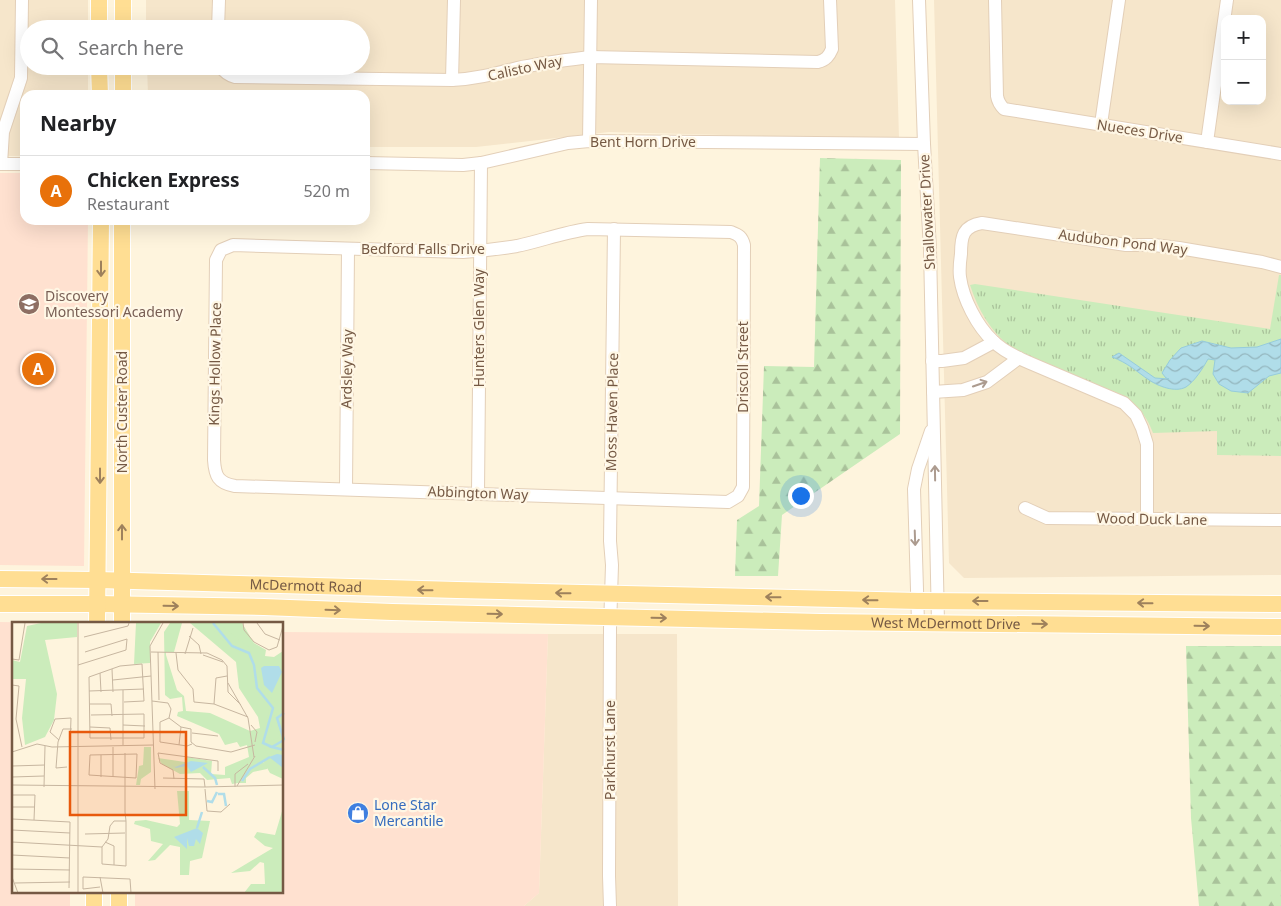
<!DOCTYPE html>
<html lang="en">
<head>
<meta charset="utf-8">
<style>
  :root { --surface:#fff; --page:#f2f2f2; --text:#202124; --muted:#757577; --line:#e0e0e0; --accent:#80442c }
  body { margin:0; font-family:"Noto Sans",sans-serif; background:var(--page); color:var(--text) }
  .controls { position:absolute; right:15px; top:15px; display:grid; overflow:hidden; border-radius:10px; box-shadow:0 5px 20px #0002 }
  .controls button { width:45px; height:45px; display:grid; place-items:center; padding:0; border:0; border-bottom:1px solid var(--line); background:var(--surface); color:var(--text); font:25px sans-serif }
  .you { position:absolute; left:800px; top:495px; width:18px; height:18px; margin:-12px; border:4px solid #fff; border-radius:50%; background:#1a73e8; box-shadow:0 0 0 8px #1a73e833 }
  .badge { display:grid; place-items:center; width:32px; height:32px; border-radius:50%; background:var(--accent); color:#fff; font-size:16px; font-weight:700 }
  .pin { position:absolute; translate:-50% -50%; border:2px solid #fff; box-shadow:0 1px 5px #0006 }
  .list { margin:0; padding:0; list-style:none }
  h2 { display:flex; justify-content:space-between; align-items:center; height:65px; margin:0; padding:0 20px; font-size:21px }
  h2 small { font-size:16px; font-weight:400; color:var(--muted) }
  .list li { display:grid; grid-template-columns:32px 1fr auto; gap:15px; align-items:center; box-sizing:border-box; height:70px; padding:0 20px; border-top:1px solid var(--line) }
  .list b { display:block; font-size:19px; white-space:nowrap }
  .list p { margin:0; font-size:16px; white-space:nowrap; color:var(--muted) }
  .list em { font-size:16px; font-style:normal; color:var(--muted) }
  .icon { flex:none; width:28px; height:28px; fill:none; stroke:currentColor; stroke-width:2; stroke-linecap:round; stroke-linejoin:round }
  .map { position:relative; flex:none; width:1281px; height:906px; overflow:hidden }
  .search { position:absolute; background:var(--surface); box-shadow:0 5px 20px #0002; left:20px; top:20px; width:350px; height:55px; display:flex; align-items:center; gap:12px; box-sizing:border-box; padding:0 18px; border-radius:28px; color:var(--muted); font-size:19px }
  .panel { position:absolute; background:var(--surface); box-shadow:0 5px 20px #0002; left:20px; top:90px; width:350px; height:135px; border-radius:15px }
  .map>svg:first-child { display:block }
  .residential { fill:#f6e6cb; fill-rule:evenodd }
  .commercial { fill:#ffe1d0 }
  .grass { fill:url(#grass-tufts) }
  .forest { fill:url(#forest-firs) }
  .water { fill:url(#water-waves); stroke:#96ccdc }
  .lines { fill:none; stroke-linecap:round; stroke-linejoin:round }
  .minor-casing { stroke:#e3cfb8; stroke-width:14 }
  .major-casing { stroke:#fff; stroke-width:18 }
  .minor { stroke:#fff; stroke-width:12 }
  .major { stroke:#ffde93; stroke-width:16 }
  .oneway { stroke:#9e815c }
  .oneway2 { stroke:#ac9b8f }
  .labels { text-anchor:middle; stroke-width:4.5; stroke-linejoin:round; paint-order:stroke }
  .street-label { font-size:14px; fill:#755944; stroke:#fff7e5 }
  .education-label { font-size:14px; fill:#785e54; stroke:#fff7e5; text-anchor:start }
  .shop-label { font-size:14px; fill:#366cbe; stroke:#fff7e5; text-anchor:start }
  .inset-river { fill:none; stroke:#b0dde9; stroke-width:2.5 }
  .inset-road { fill:none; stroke:#c7b6a0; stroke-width:1 }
  .view { fill:#e8590c; fill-opacity:0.15; stroke:#e8590c; stroke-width:2.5 }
  .inset-edge { fill:none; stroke:#755944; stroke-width:2.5 }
</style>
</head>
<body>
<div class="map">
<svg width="1281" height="906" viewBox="0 0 1281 906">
  <defs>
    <pattern id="grass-tufts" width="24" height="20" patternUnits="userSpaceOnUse" patternTransform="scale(1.25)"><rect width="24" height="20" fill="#cbecbb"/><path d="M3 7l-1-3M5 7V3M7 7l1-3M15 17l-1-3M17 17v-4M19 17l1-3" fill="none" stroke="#a9c29a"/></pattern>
    <pattern id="forest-firs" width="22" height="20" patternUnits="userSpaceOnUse" patternTransform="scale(1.25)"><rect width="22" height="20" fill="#cbecbb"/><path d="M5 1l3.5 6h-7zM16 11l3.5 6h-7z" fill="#a9c29a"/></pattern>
    <pattern id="water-waves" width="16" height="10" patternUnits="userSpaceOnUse" patternTransform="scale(1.25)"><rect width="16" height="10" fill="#b0dde9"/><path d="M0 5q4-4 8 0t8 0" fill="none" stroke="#94b6be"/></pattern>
  </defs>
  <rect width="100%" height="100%" fill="#fef4dd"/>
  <g class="residential">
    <path d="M0,0H88V29H29V66H88V95H25V156H0Z"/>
    <path d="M146,0H895L899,138L799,137L609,132L476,147H365V95H148L147,66H361V29H146Z"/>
    <path d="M934,0H1281V575L964,578L949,563ZM1225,19H1262V101H1225Z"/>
    <path d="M548,634H677L678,906H524L539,893Z"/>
  </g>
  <g class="commercial">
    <path d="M0,173H25V220H88L84,566L0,565Z"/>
    <path d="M0,622L70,623V624H14V892H70V906H0Z"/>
    <path d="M283,632L548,634L539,893L524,906H135V892H282Z"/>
  </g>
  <path class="grass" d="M1279,275H1281V456L1217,455V431L1153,433C1148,419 1140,408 1128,399C1120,393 1110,390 1100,386C1083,379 1065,371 1047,364C1035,359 1023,355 1012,348C991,332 978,310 970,285L975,284L1270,329Z"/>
  <g class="forest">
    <path d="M820,158L901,160L900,434L782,515L778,576H735L737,520L759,506L764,366L814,367Z"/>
    <path d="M1186,646H1281V906H1199L1191,818Z"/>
  </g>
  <path class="water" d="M1281,339V373L1269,376L1248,393L1231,391L1219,384L1213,374L1215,360L1208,359C1203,368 1195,381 1186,387C1175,393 1158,386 1149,380C1136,371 1128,363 1112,357L1119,353L1155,378L1169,379L1166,378L1162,373L1170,360L1181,348L1202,341L1231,348L1257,347Z"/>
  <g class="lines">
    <g class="minor-casing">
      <g id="minor">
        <path d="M919,0L924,144L930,249L938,623"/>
        <path d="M995,0L997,96C998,102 1000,105 1004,109L1281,154"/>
        <path d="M218,29L219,0"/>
        <path d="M220,66C224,72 228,75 235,77L452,80C476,79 494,74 517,68C541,63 566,60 590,57L818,62C826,60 829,56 832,49L830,0"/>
        <path d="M452,80L454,0"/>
        <path d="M1101,124L1119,0"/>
        <path d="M589,141L591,0"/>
        <path d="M1207,142L1227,0"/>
        <path d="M365,163L463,165L481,163L568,143L589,141L924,144"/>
        <path d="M0,164H25"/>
        <path d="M1,164L3,132L21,78L22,0"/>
        <path d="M588,229L731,232C739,235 742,237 744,245L743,487L738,496L728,502L235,486C218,483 215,476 214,460L216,260L221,250L233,245L463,252C481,251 499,249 517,246C541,241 564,232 588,229Z"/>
        <path d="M932,361H942L964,358L994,342"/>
        <path d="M933,392L963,390L987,382L1019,358"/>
        <path d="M346,489L348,249"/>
        <path d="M478,493L481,163"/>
        <path d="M1025,508L1047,518L1281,520"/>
        <path d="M1147,519V444L1142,428L1136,415L1124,403L1030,363C1018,358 1002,350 993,341C977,326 963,299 960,277C959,269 960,261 961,254C961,236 963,226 982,223L1126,245H1154L1179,248L1262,262L1281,267"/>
        <path d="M918,623L914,489L918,469L931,431"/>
        <path d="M610,906L609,876L610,628L612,565L610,541L614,229"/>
      </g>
    </g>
    <g class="major-casing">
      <g id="major">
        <path d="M99,0V29"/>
        <path d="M123,0V29"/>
        <path d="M99,66L100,95"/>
        <path d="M123,66V95"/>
        <path id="s1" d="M0,579L98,580L457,590L918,601L1281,604"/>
        <path id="s2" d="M0,604H98L264,607L392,612L821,622L1281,627"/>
        <path d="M97,624L101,220"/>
        <path d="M122,624V220"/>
        <path d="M94,906V892"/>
        <path d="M119,906V892"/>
      </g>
    </g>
    <use href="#minor" class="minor"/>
    <use href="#major" class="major"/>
  </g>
  <defs><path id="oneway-shaft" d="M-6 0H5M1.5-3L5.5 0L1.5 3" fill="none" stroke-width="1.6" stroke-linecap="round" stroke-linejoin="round" transform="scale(1.25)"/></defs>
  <g class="oneway">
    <use href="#oneway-shaft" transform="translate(101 269) rotate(90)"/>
    <use href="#oneway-shaft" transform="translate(100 476) rotate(90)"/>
    <use href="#oneway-shaft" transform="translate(122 532) rotate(-90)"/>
    <use href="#oneway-shaft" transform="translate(49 579) rotate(-180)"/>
    <use href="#oneway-shaft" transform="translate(425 590) rotate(-179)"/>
    <use href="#oneway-shaft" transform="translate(563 593) rotate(-179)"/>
    <use href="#oneway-shaft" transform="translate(773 597) rotate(-179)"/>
    <use href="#oneway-shaft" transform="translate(870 600) rotate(-179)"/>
    <use href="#oneway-shaft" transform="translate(980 601) rotate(-180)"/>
    <use href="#oneway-shaft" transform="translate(1145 603) rotate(-179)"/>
    <use href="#oneway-shaft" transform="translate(171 606) rotate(1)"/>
    <use href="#oneway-shaft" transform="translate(333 610) rotate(2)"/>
    <use href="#oneway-shaft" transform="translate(495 614) rotate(1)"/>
    <use href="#oneway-shaft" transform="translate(659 618) rotate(1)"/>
    <use href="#oneway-shaft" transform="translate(1040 624) rotate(1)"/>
    <use href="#oneway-shaft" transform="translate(1202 626) rotate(1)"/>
  </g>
  <g class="oneway2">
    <use href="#oneway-shaft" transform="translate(980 384) rotate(-19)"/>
    <use href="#oneway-shaft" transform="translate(935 473) rotate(-91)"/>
    <use href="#oneway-shaft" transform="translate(915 538) rotate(88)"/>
  </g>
  <defs>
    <g id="school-disc" transform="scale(1.125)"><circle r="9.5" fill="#8d6e63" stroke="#fff7e5"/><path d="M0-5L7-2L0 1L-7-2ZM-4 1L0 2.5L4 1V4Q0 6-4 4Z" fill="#fff"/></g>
    <g id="shop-disc" transform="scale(1.125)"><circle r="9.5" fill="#3f7fe0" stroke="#fff7e5"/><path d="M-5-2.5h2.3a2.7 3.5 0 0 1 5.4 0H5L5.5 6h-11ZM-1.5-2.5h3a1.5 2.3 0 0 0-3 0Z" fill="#fff"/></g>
  </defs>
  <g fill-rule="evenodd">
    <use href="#school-disc" x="29" y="304"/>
    <use href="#shop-disc" x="358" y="813"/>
  </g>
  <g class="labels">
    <g class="street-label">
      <text transform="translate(525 68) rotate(-12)" y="5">Calisto Way</text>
      <text transform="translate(1140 131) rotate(9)" y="5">Nueces Drive</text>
      <text x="643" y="147">Bent Horn Drive</text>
      <text transform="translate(927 212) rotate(-93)" y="5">Shallowater Drive</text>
      <text transform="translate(1123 242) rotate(7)" y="5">Audubon Pond Way</text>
      <text x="423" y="254">Bedford Falls Drive</text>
      <text transform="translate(479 328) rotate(-90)" y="5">Hunters Glen Way</text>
      <text transform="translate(215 364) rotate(-89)" y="5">Kings Hollow Place</text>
      <text transform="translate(743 367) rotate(-90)" y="5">Driscoll Street</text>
      <text transform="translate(347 369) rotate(-89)" y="5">Ardsley Way</text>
      <text transform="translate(122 412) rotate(-90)" y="5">North Custer Road</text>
      <text transform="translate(612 412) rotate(-89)" y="5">Moss Haven Place</text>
      <text transform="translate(478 493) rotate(2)" y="5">Abbington Way</text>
      <text transform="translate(1152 519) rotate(1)" y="5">Wood Duck Lane</text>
      <text dy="5" stroke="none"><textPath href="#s1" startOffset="306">McDermott Road</textPath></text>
      <text dy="5" stroke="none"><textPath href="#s2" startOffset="946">West McDermott Drive</textPath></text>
      <text transform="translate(610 750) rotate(-90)" y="5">Parkhurst Lane</text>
    </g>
    <g class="education-label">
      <text x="45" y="301">Discovery<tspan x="45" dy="16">Montessori Academy</tspan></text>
    </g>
    <g class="shop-label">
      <text x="374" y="810">Lone Star<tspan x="374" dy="16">Mercantile</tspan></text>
    </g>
  </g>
  <g transform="translate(12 622)">
    <rect width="271" height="271" fill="#fef4dd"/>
    <path d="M29,1H65V15L33,18L45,72L42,98L33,115L13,123L10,96L14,57H0V38L8,40L15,4ZM124,1H149L138,20V41L122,42ZM158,1H170L162,30H154V33L165,68L172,74L174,89L198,91L238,109L248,106L246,95L227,66L224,40L178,1H230L242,21L254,28L253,34L262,35L271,29V157L258,151L251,139L226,161L220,162L218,156L195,158L188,151L168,152L150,142L146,136L173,140L174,135L200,139L199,152L213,153V145L237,135L235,123L228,125L225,120L213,123L207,112L165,94L166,90L171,89L170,75L158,77L153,73L152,10Z" fill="#cbecbb"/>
    <path d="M195,1H206L238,26L247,63L262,79L263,88L271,84V93L267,96L271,131L257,133L245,114L255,100L257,86L243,67L239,42L234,32L219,26L203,11L202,3ZM262,91L268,115L261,118L257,115ZM132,125H139V150L129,157L128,163H124L127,144L131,143ZM248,138L257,144L255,147L241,150L234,156V161H226L236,144ZM165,169H177V198L198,199L190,236L178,239L177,253H168V225L158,223L143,238L136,239L151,222L139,219L138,207L122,202L123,199L134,198L165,205L168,202ZM271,186V271H232L239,262H253L252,241L248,240L238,249L219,251L261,226L253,224L242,215L245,210L263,213Z" fill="#cbecbb" fill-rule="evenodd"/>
    <path d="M252,44H267L270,50L260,71L252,63L249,46ZM265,132L271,133V146L257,135ZM179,139L196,141L179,150L175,144L164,146L159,143L163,145ZM185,206L191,211L188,222L184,217L182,224H177L175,216V227L162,215Z" fill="#b0dde9"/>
    <path class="inset-river" d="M201,1L220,24L237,31L242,43L245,66L261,86L251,121L260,125M272,91L265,96L272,118M272,118L260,125L272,128M191,145L203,156L205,163M230,159L238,147L258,135M206,172H212L214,184M195,179L200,180L205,170M185,206L190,190"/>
    <path class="inset-road" d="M231,1L232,8L242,20L257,28L265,25L271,4M245,1L253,12L268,18M177,14L187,23L189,32M72,15L116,4L117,1M139,30L195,31L210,38L215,44L216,70L229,83M146,30L147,78M164,31L166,48L181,67L182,80L202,82L236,95M173,32L181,6M191,33L211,40M0,37L7,38L13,1M66,43L114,28L115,17L73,30M100,47L101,70M88,51L89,70M101,58L139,54M216,61L236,96L242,135M0,63L7,64L4,97L10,125M111,68V123M77,69L132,67M140,79L156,81L159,87L157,96M78,82H99L100,94M202,82L204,56L215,54M79,93L132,92V116H78L77,55L108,44L130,42L132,79L112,80M157,96L148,100V120L175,124L180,122M157,96L169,105L167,123M111,103L133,104M239,103L245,110L243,120M78,105L98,106L99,118M169,105L179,107V120L184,124L219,130L243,123M180,111L206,114M47,118L38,110L43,97L59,96L58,125M0,130L25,122L40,125L141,123M113,131V190L114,199V244L90,242V225L96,217L98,204L102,199H114M125,132L124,156L77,153L78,133ZM0,144L33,143M55,145L44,146L46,120L51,107H60M0,155L32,154M89,155V133M101,155V125M151,156L192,157L193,165M162,157L161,148L148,141L146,131L206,139V149M0,163L193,165L272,163M225,164L243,134M32,165L33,124M223,165V152L236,142M143,167L138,24L151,1M193,167L195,189L209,190L218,182M0,173H23L22,198M0,185H23M0,197L58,200L57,266M0,208L58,211M73,212L113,211M0,220L90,225M93,220L102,224V243M0,233L58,236M0,247L58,248M0,255L6,271M88,255L91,271M3,261L58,260M88,265L71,267V255L118,257L119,271M66,271V1M105,271H152"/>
    <path class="view" d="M58,110H174V193H58Z"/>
    <rect width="271" height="271" class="inset-edge"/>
  </g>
</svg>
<div class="controls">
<button>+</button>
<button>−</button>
</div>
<div class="you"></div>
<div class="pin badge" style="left:38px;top:369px;background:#e8710a">A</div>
<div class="search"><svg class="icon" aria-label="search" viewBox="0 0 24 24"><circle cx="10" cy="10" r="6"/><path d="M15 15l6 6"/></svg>Search here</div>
<section class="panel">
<h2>Nearby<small></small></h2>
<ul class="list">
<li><span class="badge" style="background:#e8710a">A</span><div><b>Chicken Express</b><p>Restaurant</p></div><em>520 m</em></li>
</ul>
</section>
</div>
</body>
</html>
